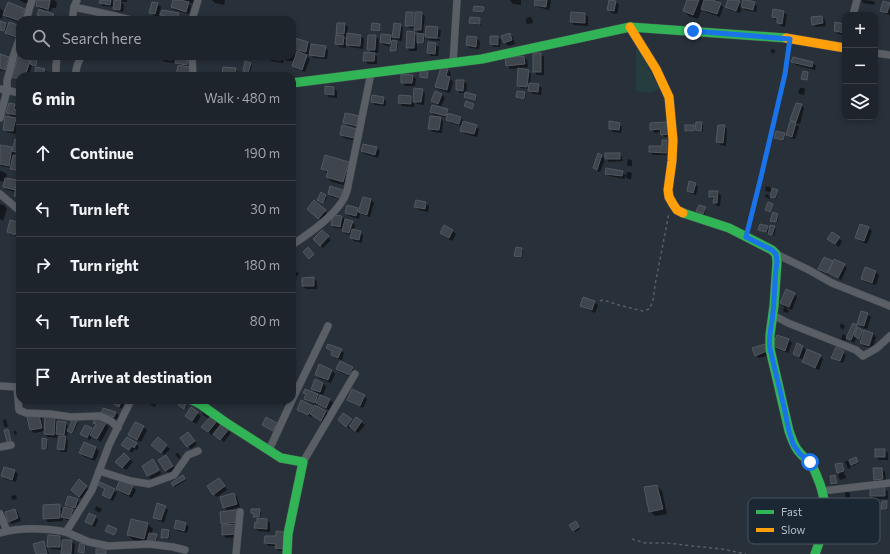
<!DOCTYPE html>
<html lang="en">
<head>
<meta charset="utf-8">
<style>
  :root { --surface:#1e242b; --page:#262c33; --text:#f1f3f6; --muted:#a1a4a9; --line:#3c4147 }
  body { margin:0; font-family:Commissioner,sans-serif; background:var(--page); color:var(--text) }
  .controls { position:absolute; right:12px; top:12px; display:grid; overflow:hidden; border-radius:8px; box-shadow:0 2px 6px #0003 }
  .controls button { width:36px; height:36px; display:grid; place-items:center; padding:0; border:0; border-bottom:1px solid var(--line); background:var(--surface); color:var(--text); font:20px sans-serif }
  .stop { position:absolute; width:12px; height:12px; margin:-9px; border:3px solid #1a73e8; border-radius:50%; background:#fff }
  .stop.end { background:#1a73e8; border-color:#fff; box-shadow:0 1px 4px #0008 }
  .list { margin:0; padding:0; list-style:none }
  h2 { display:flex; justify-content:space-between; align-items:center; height:52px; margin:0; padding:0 16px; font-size:17px }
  h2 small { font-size:13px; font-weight:400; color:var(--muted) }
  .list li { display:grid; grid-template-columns:26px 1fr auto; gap:12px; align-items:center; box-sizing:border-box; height:56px; padding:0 16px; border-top:1px solid var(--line) }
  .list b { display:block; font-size:15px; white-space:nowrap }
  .list em { font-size:13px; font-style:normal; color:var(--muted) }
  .icon { flex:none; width:22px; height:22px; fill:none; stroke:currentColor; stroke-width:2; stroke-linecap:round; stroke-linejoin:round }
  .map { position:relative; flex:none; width:890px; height:554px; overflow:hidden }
  .search { position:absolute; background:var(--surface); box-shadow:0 2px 6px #0003; left:16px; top:16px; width:280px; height:44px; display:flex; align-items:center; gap:10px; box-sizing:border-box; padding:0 14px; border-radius:12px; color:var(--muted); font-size:15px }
  .panel { position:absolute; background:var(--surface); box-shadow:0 2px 6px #0003; left:16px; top:72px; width:280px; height:332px; border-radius:12px }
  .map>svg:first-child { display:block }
  .green { fill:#253d3f }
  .shadow { fill:#0007; fill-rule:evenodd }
  .building { fill:#3e454c; stroke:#515860 }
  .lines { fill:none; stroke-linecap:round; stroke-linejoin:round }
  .street-casing { stroke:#454b51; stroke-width:8 }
  .fast-casing { stroke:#454b51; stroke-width:10 }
  .slow-casing { stroke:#454b51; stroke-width:10 }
  .path { stroke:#575e64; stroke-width:1.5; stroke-dasharray:3 3; stroke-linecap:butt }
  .street { stroke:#5a5f66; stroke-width:7 }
  .fast { stroke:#30b455; stroke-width:9 }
  .slow { stroke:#ff9f0a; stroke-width:9 }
  .route { stroke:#1a73e8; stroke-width:5 }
  .key { fill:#1c2734; stroke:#495461; stroke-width:1 }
  .key-label { font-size:11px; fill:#b3bdca }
</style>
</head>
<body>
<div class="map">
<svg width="890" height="554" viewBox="0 0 890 554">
  <rect width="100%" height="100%" fill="#283039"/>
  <path class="green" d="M639,48L655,81L660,88L651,93L636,91V50Z"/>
  <g class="shadow">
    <path d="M19,0H31L29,5Z"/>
    <path d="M38,0H49L46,12L54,14L57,18L56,20H40L41,17L38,14L40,9L37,6Z"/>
    <path d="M51,0H54L57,2L56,8H52L51,11H49Z"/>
    <path d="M101,0H127V2H121L124,5L123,12L117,11L114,7L103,6L100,3Z"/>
    <path d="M174,0L183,2L181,0H195L194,4L187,2L191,6L189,14L175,10L172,7Z"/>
    <path d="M212,0H225L224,5L215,3Z"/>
    <path d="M510,0H521V5L513,4Z"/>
    <path d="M536,0H550L551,1L549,10L538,7L535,4Z"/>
    <path d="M688,0H718L717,2L720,3L723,7L720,17L706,12L702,8L698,19L689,16L684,11Z"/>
    <path d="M729,0H733L739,2L742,5L754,3L757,6L756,12L745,10L742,6L740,13L730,10L726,7Z"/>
    <path d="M862,0L873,1L875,2L874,5L863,3L862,1Z"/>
    <path d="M616,2L619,5L617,14L612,13L608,10Z"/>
    <path d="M889,3L890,4V15L885,14L881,11Z"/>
    <path d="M158,4L161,7L158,17L154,16L150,12Z"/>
    <path d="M0,8L5,13L25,9L28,13L25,20H20V23L7,18L3,14L2,19L0,18Z"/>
    <path d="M483,8L484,9V13L476,12L474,10Z"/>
    <path d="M783,12L787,15L785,27L781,26L778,23V20H776L773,17Z"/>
    <path d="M413,13L416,17L421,13L425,16L423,33H422L425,36L424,44H419L417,42V51H410L407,48L414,33L418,37V33L415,29L410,28L406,25Z"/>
    <path d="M178,14L182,18L181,20H166V18L162,15Z"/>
    <path d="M585,14L588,17V26L574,25L571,22Z"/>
    <path d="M531,17L532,19L533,23L528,24L526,23V18Z"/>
    <path d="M822,17L825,20L826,26L816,27L813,24Z"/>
    <path d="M480,19L481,21V25L472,24L470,22Z"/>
    <path d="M1,22L6,24L8,26L19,27V39L9,36L6,33V32L1,30L0,27Z"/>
    <path d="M345,24L348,27L347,34L361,36L364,39L363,49L350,47L346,44V48L340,47L336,44L340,37L337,33ZM343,37H347V41Z"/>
    <path d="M395,24L400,25L403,28L402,41L397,40L394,38V42H396L398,43L397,52H393L391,50L392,47L384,45L381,42L382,35L391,36L393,39Z"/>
    <path d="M380,25L381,26V32L374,31L372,30Z"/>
    <path d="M845,25V35L838,34L835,30Z"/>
    <path d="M438,28L441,31L440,37H428V39H440V41L429,40L426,37Z"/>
    <path d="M510,34L513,37L515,44L508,46L505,43L503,36Z"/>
    <path d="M375,36L379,39L378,53L373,52L377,57V64H368L364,60L373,54L368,49Z"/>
    <path d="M468,37L477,38L480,42L479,49L470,48L467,45Z"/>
    <path d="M497,37L501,40L500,47H494L491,44Z"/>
    <path d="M308,42L310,45L325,47L328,50L327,59L314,58L309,53V55L304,54L310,59L305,72L296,69L293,66L295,61H287L284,58L283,63L271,61L268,58L269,56H292V52L297,56V52L294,49Z"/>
    <path d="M435,44L439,47L438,56H431L428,53Z"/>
    <path d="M771,49L775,50L774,54L771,52Z"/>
    <path d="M540,54L544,57V75H537L534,71Z"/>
    <path d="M0,55L8,58L11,61L8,72L0,70Z"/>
    <path d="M33,56L38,57L39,58L37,66L32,65L29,76H20V81L17,80L14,77L29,62L31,64Z"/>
    <path d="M40,56H50L49,60L43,59Z"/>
    <path d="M162,56H190L192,72L191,76H177L179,66L176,63L165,62L161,59Z"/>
    <path d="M524,57L527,60L528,67L510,69L507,65Z"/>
    <path d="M792,62L813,63L816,66L815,70L796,65Z"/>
    <path d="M251,64L252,65L250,73L245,72L244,71Z"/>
    <path d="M37,68L45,70L48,73L47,76H35Z"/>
    <path d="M442,68L448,70L451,73L450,78L453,82L450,93L440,90L436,87Z"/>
    <path d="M235,69L238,72V76H223Z"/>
    <path d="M528,71L531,74L530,84L538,85L542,88L541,95L533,94L529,91L530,89L521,88L518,85Z"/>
    <path d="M413,76L416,79L415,86H405L402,82Z"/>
    <path d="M463,81L467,84L466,94L476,96L477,97L476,100L466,98L465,97L466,93H460L457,90Z"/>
    <path d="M334,88L337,91V98L329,97L326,94Z"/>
    <path d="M800,88H804L805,90L804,95L800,94L798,93Z"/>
    <path d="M422,90L425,93L424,105L417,104L414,101V107L402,106L399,102L411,97L414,101Z"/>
    <path d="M525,93L526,94L525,100L518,98L517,97Z"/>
    <path d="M442,94L445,98L441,106L435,104L432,101Z"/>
    <path d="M383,98L386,101V106L375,105L372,102Z"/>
    <path d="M14,105L17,108V110L19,113L20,110V118L11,116L8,113Z"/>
    <path d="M801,105L804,108L800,124L795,123L792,120Z"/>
    <path d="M447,110L450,113V115L461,118L464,121V123L476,126L479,129L477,137L465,134L462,131L463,126L451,123L448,120V118L434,115L431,112Z"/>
    <path d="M346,114L361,128L347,125L344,122Z"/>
    <path d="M440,118L443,121L442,133L433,132L429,129Z"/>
    <path d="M15,119L18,122L16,134L7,132L4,129Z"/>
    <path d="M666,123L663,135H670L671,137H665L661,134V132L655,133L651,129Z"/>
    <path d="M697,123H702L703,125V131H697L695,128V132H687L686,131L693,126L696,128Z"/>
    <path d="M619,124L622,127L621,133L613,132L610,129Z"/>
    <path d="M796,124L799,127L795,139L790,138L787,135Z"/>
    <path d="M724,126L727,129L726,146L721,145L717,142Z"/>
    <path d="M356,130L359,133L357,141L344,138L341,135Z"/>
    <path d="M784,134L785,136L784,141L777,139L776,138Z"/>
    <path d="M20,141V155L17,154L15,152L14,156L20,158V173L15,171L12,168L1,166L0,165V151L12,148L14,150Z"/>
    <path d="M667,141L670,144V155H653L650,152L663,147Z"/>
    <path d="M364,145L377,148L380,151L378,158L365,154L362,151Z"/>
    <path d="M619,154L622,157L623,161L609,162L606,159Z"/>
    <path d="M599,155L602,156L605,159L600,172L597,171L594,168Z"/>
    <path d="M628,159L631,160L632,161V166H628L627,165Z"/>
    <path d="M348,163L353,168L348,186L332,182L327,177L328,174L322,169Z"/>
    <path d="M0,171L4,172L7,175L6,179L17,181L20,185V199L15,196L16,192L7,190L4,187L5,182L0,181Z"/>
    <path d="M622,172L626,176L627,172H631L632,174L631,179H628L625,176V179L609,176L606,173Z"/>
    <path d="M695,183L698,187L696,195L691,194L688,191Z"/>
    <path d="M766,186L777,190L778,192L776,199L771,197L772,193L766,191L765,190Z"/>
    <path d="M342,191L345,194L344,200L332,197L329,194Z"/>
    <path d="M718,192L721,196L720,206H717L714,203V200L710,197Z"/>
    <path d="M321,194L327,197L325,202L319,200Z"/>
    <path d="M766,194L770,196V199L765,197Z"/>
    <path d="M371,200L374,203L370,217L363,215L360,213L359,219L349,216L346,213L357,209L360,212Z"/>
    <path d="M314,202L328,214L322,221L308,209Z"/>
    <path d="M425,203L429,206L428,212L419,210L416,207Z"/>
    <path d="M0,204L4,205L7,209L3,221L0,219Z"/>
    <path d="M705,208L706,209L705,215L697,211Z"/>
    <path d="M774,214L779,216L777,223L772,220Z"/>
    <path d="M342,217L346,221L352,222L355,225L354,230L360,232L363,235L362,243L354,241L351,238L352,235L346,234L343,230V229L335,228L332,225Z"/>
    <path d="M11,221L19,223L20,225V232L18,237L11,235L8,232Z"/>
    <path d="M444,227L453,231L456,234L452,241L444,236L441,233Z"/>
    <path d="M767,227L770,230L774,227L776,228L774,236L769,233L761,231L759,230Z"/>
    <path d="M868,228L872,231L867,244L860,241L857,238Z"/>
    <path d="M322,232L331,240L323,248L315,239Z"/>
    <path d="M839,238L842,241L839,247L828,239Z"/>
    <path d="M521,249L523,250L522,258L517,257L516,256Z"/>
    <path d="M832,262L834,264L844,265L847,268L841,280L832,276L831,274L830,275L822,272L819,268Z"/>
    <path d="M292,267L299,274L293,280H292Z"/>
    <path d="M866,268L876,272L879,275L876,285L865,282L862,279Z"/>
    <path d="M314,278L317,282V289H306L303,286Z"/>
    <path d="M794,294L797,297L792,310L785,307L789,311L788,313L784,312L783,311L784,307L781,303Z"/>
    <path d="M594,302L598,305L595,313L584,308L581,305Z"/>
    <path d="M867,314L871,317L867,329L861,327L858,323Z"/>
    <path d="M841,323L845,326L843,330L840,327Z"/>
    <path d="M853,325L857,326L865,333L873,334L876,337L872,349L864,346L861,343L862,340L857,337L854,343L851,341L847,337L845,341L841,339L843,334L848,337Z"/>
    <path d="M789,340L792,343L788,353L777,349L774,346Z"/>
    <path d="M764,345L770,355L759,358L756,355Z"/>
    <path d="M798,345L803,347L807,351L820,356L823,359L819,370L806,365L803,362L804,360L797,357L794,354Z"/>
    <path d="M328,348L341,350L344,353L342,360L335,358L332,355L333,352Z"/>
    <path d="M843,352L846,355L843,363L836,360L833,357Z"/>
    <path d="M320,366L332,371L335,374L331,383L319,378L316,374Z"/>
    <path d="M352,368L355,371L352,378L340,372L337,369Z"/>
    <path d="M323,383L326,387L323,395L315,392L312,389Z"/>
    <path d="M305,393L317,395L320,397L321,396L330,400L333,403L329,410L321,406L318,404L317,407L326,411L329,415L324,423L312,415V417L301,413L298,409L312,406L314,409L316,405L309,402L305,399L307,395Z"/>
    <path d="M364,396L367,399L363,408L352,403L348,400Z"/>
    <path d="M109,400H127L123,409L114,405L111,402V401Z"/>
    <path d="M143,400H158L155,407L145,402Z"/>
    <path d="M168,400H174L172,403Z"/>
    <path d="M275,400H290L287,406Z"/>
    <path d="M181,401L188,405L186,409L179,405Z"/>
    <path d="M191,408L201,416L196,424L189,419Z"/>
    <path d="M204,411L220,425L212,435L206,430L209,419L202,414Z"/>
    <path d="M103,413H116L119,416L118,420L106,416Z"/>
    <path d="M344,414L353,422L356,418L365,425L358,433L351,427L350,429L342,423Z"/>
    <path d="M39,416L42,419L44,431L34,433L31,430L28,418Z"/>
    <path d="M5,419L6,420L8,427H5L4,426L3,420Z"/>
    <path d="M55,419L58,422L65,423L68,426L67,439L68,441L67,452H61L58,448L60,437L57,434V438L48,437L45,434Z"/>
    <path d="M96,419L106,424L109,427L101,442L92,436L90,440L84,437L81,434L91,429L93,431L97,425L94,423Z"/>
    <path d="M77,422L78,423L73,434L70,432Z"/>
    <path d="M135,423L143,427L147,430L141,442L132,438L129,435Z"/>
    <path d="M222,425L231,433L224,442L218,437Z"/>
    <path d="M13,431H16L17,434L15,435Z"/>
    <path d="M191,436L197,444L191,449L188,446Z"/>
    <path d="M158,439L170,449L164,455L156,448Z"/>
    <path d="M47,440L48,441L47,450H44L43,449Z"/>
    <path d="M136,444L139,447L137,450L135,449L132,453L123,445Z"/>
    <path d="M96,448L99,451L95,461L83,456L80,453Z"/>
    <path d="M885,450L888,453V460H879L876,457Z"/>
    <path d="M178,453L181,458L179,459L175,454Z"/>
    <path d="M124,454L133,462L126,470L117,462Z"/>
    <path d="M166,456L169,459L175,469L169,473L166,470Z"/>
    <path d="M856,458L859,463L853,466L852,464Z"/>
    <path d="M845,461H848L849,462L851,468L848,469L847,467Z"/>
    <path d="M842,464L843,465L845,472L843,473L845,475L846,478L840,480L838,475L840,474L838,472Z"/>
    <path d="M882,469L885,472L886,482H878L875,479Z"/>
    <path d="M15,471L18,474L16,482L5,479L2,476Z"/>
    <path d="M160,471L161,474L151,479L149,477Z"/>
    <path d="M835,476L836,478L837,484L833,485L832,484Z"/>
    <path d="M184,478L186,480L175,487L172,483Z"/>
    <path d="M79,481L90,490L82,499L75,493Z"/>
    <path d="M121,481L133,487L136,490L132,498L120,492L117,489Z"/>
    <path d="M222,482L227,490L217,497L214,494Z"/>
    <path d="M99,485L114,490L117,493L113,501L106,498L103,494L106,490Z"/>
    <path d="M657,486L662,491L667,514L655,516L650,511Z"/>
    <path d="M885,488L888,492V499H874L871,496Z"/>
    <path d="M845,492H848L850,493V499H846L845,498Z"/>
    <path d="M233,494L237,497L240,507L227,510L224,507Z"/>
    <path d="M15,495L16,496L17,499L13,500L12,499L11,496Z"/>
    <path d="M77,499L80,503L78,510L70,508L75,513L73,522L66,520L63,516V521L48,522L44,518L59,505L62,509L63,514L71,510L66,505Z"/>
    <path d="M887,502L888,503V510H884L882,509Z"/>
    <path d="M96,506L102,509L100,513L95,510Z"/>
    <path d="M165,507L168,510L164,523L157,520L154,517Z"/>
    <path d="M15,510L18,513L21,521L12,524L9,521Z"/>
    <path d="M259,510L261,512L260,520H267L270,523V532L258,531L255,528L258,524V518H256L254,516L255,514L252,513Z"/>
    <path d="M235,511L238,514L239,537L226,538L223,535L225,526L222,523Z"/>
    <path d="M95,516L98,520L95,527L90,525L87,522Z"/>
    <path d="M148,524L153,529L151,534L156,535L157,536V541L150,540L149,544L133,540L128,535Z"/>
    <path d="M186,524L189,527L187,533L178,531L175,528Z"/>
    <path d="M577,524L580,529L575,532L573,530Z"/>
    <path d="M169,531L170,532L169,539H163L162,537Z"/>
    <path d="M60,536L63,541H71L75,544L74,554H62L63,550L51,549L48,546Z"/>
    <path d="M277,537L286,551H279L276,548V546H269L265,543Z"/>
    <path d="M43,542L46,545L49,554H37Z"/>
    <path d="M80,544L85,545L86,546L85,553H81L79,552Z"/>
  </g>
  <g class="building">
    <path d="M37,0H50L48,9L36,6Z"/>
    <path d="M100,0H111L110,5L99,3Z"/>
    <path d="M114,0H121L120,10L113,9Z"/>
    <path d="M173,0H180L189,2L186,12L171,7Z"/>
    <path d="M535,0H547L546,7L534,5Z"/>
    <path d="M609,0L616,1L614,11L607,10Z"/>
    <path d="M687,0H699L693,15L683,11Z"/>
    <path d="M704,0H713L721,3L717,14L701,9Z"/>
    <path d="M728,0H736L740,1L736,11L725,7Z"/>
    <path d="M743,0H747L755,2L753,10L741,7Z"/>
    <path d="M883,1L890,3L887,13L880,11Z"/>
    <path d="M8,2L25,9L20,21L3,15Z"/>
    <path d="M152,2L158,3L155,14L149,13Z"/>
    <path d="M474,6L484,7L483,12L473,11Z"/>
    <path d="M39,9L54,14L52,20H39L40,16L37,15Z"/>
    <path d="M773,9L784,11L782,24L777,23V18L772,17Z"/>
    <path d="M162,10L179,13L178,20H165L166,16L160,15Z"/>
    <path d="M406,12H413V26H405Z"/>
    <path d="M415,12H422L421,30H414Z"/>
    <path d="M571,12L585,13V23L570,22Z"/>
    <path d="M822,16L823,23L812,25L811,17Z"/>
    <path d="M470,17L480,18V24L469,23Z"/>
    <path d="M0,21L6,23L4,31L0,30Z"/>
    <path d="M9,22L20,26L16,37L5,33Z"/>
    <path d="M835,22L845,24V33L834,31Z"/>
    <path d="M337,23H345L344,34H336Z"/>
    <path d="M372,23L380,24V31L371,30Z"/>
    <path d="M394,23L401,24L399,38L392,37Z"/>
    <path d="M426,26L438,27L437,38L425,37Z"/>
    <path d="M407,31L415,32L414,48H406Z"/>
    <path d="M347,33L361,35L360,46L346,45Z"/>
    <path d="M417,33L424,34L423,43H417Z"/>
    <path d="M510,33L512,40L504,43L501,36Z"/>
    <path d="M381,34L391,35L390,44L380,42Z"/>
    <path d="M336,35L344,36L343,45L335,44Z"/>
    <path d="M368,35H376L375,50H367Z"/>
    <path d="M467,36L477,37L476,47L466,45Z"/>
    <path d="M490,36H498V45L490,44Z"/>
    <path d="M295,38L308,42L306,52L293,49Z"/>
    <path d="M392,40L397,41L396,51H390Z"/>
    <path d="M428,42L436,43L435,54L427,53Z"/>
    <path d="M311,44L326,46L324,57L309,55Z"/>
    <path d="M297,51L307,55L302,70L292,66Z"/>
    <path d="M364,52L375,53L374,61H363Z"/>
    <rect x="533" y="53" width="8" height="19"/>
    <path d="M0,54L9,57L5,70L0,68Z"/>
    <path d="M32,56H38L36,66L30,64Z"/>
    <path d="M161,56H173L172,60L160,59Z"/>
    <path d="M176,56H188L187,65L175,63Z"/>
    <path d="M268,56H281V60L267,59Z"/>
    <path d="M524,56L525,64L506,66L505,58Z"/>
    <path d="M18,57L30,61L25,76H20V79L12,77Z"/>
    <path d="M793,57L813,62L812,67L791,62Z"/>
    <path d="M245,61L251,63L248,73L243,71Z"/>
    <path d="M178,65L190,67L188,76H176Z"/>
    <path d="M36,67L45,69L43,76H34Z"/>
    <path d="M223,67L236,68L235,76H222Z"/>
    <path d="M441,67L448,69L446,76L450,77L447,90L435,87Z"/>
    <path d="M518,68L529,70L527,87L517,86Z"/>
    <path d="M420,71L428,72L427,78L420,77Z"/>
    <path d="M803,71L808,72L807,80L801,79Z"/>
    <path d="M401,74L413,75L412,83H401Z"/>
    <path d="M456,80H464L463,91L456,90Z"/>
    <path d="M529,83L539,84L538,92L528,91Z"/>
    <path d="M325,86L334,87V95L325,94Z"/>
    <path d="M414,88L423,89L421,102H413Z"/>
    <path d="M435,91L442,94L438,104L431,101Z"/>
    <path d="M517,91L525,92L524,99L516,97Z"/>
    <path d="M465,92L476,95L475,100L464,97Z"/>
    <path d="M372,95L384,97L383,104L371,102Z"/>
    <path d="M399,95L411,96V104L398,103Z"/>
    <path d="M466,101L474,104L472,109L464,106Z"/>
    <path d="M9,103L15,104L14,109L18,110L17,115L6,113Z"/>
    <path d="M796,103L802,104L796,122L790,120Z"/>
    <path d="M432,105L448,109L446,116L430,112Z"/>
    <path d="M345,113L360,116L358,126L343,123Z"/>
    <path d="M448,113L461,117L459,124L446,120Z"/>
    <path d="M5,116L16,118L13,131L3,130Z"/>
    <path d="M430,116L441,117L439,130L428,129Z"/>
    <path d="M463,121L477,125L474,134L460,131Z"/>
    <path d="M609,121L620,123L619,130L609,129Z"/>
    <path d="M790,121L796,123L792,137L786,135Z"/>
    <path d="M667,122L668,134L661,135L660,129L650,130V123Z"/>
    <path d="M696,122H702L701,131L695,130Z"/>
    <path d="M342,125L356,129L354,138L340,135Z"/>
    <rect x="685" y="125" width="9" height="6"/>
    <path d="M718,125H725L723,143L716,142Z"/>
    <path d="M776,131L785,133L783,140L774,138Z"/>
    <path d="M15,139L20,140V153L12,151Z"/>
    <path d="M662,140H667V153L649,152V146H662Z"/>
    <path d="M363,144L377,147L375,155L361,151Z"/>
    <path d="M0,145L12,147L9,166L0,164Z"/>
    <path d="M598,153L602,155L597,170L593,168Z"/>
    <rect x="605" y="153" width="15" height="6"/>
    <path d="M13,155L20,157V171L10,169Z"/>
    <path d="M325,155L349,162L343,182L326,177L328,171L321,169Z"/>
    <path d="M606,168L623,171L622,176L605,174Z"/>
    <path d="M5,178L17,180L15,190L3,187Z"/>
    <path d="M689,181L696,183L693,193L687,191Z"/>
    <path d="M17,184H20V197L14,196Z"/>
    <path d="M330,186L343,190L340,198L328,194Z"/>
    <path d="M772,188L778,190L775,198L770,197Z"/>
    <path d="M709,191H718L717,203H713L714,197H709Z"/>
    <path d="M321,192L326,195L323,203L317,200Z"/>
    <path d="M363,197L371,199L367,215L358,212Z"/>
    <path d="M314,200L326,210L318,219L307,209Z"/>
    <path d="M416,200L426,202L425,209L414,207Z"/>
    <path d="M768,202L773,204L770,212L765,210Z"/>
    <path d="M347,205L358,208L356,216L345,213Z"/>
    <path d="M699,205L706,207L703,214L696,211Z"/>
    <path d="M773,212L778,214L776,222L770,221Z"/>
    <path d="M333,215L342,216L340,227L331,225Z"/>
    <path d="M345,219L353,221L349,233L342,231Z"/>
    <path d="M10,220L19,222L15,235L7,232Z"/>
    <path d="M760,224L768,226L766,232L758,230Z"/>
    <path d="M860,224L869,227L864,241L855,238Z"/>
    <path d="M444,225L453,230L449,238L440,233Z"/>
    <path d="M770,225L775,226L772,235L768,234Z"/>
    <path d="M352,229L361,231L359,240L350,238Z"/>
    <path d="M322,230L329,236L320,246L313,239Z"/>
    <path d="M832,232L840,237L835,244L827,239Z"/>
    <path d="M308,247L314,254L309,259L303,252Z"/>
    <path d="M516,247L522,248L521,257L514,256Z"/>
    <path d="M824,257L833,261L827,273L818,269Z"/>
    <path d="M834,259L845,264L838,278L828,273Z"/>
    <path d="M865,267L876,271L872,283L861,279Z"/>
    <path d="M314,277V286H302V278Z"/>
    <path d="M786,289L795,293L789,307L780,303Z"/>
    <path d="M583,297L595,301L592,310L580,306Z"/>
    <path d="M861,311L868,313L864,326L857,324Z"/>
    <path d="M853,323L857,325L851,340L846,338Z"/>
    <path d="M857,327L863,330L859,339L854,336Z"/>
    <path d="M864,330L873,333L869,346L860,343Z"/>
    <path d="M777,335L789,339L785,351L773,346Z"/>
    <path d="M797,343L803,346L799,357L793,354Z"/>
    <path d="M328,344L342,349L338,358L331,355L332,351L326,348Z"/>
    <path d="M765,344L767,351L755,356L752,348Z"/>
    <path d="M836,347L844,351L840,361L831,358Z"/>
    <path d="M807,349L821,355L815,368L802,362Z"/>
    <path d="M340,361L353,367L349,375L336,369Z"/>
    <path d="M319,364L332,370L328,380L315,375Z"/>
    <path d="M315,379L323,383L320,392L311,389Z"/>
    <path d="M305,389L318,394L315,403L304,399L306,394L303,393Z"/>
    <path d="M352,389L365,395L360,406L347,400Z"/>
    <path d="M320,395L330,399L326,408L316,403Z"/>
    <path d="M111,400H122L119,407L110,402Z"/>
    <path d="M181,400L187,403L184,409L178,405Z"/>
    <path d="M301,400L313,406L308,415L297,410Z"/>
    <path d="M315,405L326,411L321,421L310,414Z"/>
    <path d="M191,407L198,412L192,421L185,416Z"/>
    <path d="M103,408L116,412L114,417L101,413Z"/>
    <path d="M343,413L352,419L346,427L338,420Z"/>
    <path d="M39,415L42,428L30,430L27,417Z"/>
    <path d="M211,416L217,421L208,432L201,427Z"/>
    <path d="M45,417L55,418L54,435L44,434Z"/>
    <path d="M96,417L106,423L97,439L90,435L96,424L93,423Z"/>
    <path d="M266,417L277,423L273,431L262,425Z"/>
    <path d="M356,417L362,421L355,431L349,426Z"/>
    <path d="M73,419L77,421L72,433L67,431Z"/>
    <path d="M57,421L66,422L64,435L56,434Z"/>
    <path d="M135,422L144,426L137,440L128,435Z"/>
    <path d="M222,423L229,429L220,440L213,434Z"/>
    <path d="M85,425L92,428L87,438L80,434Z"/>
    <path d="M8,429L11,441L7,442L4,430Z"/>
    <path d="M188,432L195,441L187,447L180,438Z"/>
    <path d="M59,436H66L64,450L57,449Z"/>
    <path d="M127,437L137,443L134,448L132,446L129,450L121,445Z"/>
    <path d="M158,437L167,445L161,453L151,445Z"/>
    <path d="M42,438L47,439L46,449H42Z"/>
    <path d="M84,442L96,447L92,458L79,453Z"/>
    <rect x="875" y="449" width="10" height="8"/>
    <path d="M124,453L130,459L122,468L115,462Z"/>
    <path d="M166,455L173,466L165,471L158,460Z"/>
    <path d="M856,457L858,462L851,465L849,460Z"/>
    <path d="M153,459L159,470L147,476L142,466Z"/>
    <path d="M842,463L844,471L837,473L835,464Z"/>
    <path d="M4,467L15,470L12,480L1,476Z"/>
    <path d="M873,468H882L883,479L874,480Z"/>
    <path d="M183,475L185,479L173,486L171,483Z"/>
    <path d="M835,475L837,483L831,484L830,476Z"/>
    <path d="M219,478L225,486L213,495L207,486Z"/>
    <path d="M79,479L87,486L79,497L71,490Z"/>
    <path d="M120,480L133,486L129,495L116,489Z"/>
    <path d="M100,482L115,489L110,499L102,495L105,489L98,485Z"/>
    <path d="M657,485L663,509L649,512L644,487Z"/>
    <path d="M885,487V496H870V488Z"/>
    <path d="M234,493L237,504L223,508L220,497Z"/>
    <path d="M68,496L78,499L75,508L65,505Z"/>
    <path d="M882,501H887V509H881Z"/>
    <path d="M157,503L166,506L161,520L153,518Z"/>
    <path d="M60,504V518L43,519V505Z"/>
    <path d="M64,507L73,509L70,519L61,517Z"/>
    <path d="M15,509L18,518L8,522L5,512Z"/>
    <path d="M251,509H260L259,517H253L254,514L251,513Z"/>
    <path d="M236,510L237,522L221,524L220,512Z"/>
    <path d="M89,513L96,516L92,525L85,522Z"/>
    <path d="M257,518L267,519V529L254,528L255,522L257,523Z"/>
    <path d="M131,519L148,523L144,539L127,535Z"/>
    <path d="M176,520L186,523L184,531L174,528Z"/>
    <path d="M576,521L579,527L573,531L569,525Z"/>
    <path d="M236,524V534L222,535V525Z"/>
    <path d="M108,525L117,529L114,535L105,531Z"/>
    <path d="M162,529L169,530L168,538H161Z"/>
    <path d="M276,531L284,532L283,549L275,548L276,544L264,543L265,536H276Z"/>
    <path d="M149,533L157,534L155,542L147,541Z"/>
    <path d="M48,535L60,536V547H47Z"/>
    <path d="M62,540H72L71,554H61Z"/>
    <path d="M44,541L47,554H36L33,544Z"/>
    <path d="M80,543L85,544L84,553L78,552Z"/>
    <rect x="96" y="549" width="10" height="5"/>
  </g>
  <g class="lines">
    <g class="street-casing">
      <g id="street">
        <path d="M74,7L102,13L131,20"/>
        <path d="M853,15L857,0"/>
        <path d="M26,20L32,0"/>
        <path d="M72,20L74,7L77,0"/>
        <path d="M192,20L198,0"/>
        <path d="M875,53L890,55"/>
        <path d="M192,56L193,76"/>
        <path d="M453,63L457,0"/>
        <path d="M56,76V67L57,56"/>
        <path d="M75,76L77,66L81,56"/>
        <path d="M0,89L20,93"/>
        <path d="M0,118L7,90V81L14,54L20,37"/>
        <path d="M0,194L20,211"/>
        <path d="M292,245C310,233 341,212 347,191L371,73"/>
        <path d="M776,254L809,270L832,283L890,306"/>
        <path d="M773,315L788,323L856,350L863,356L877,348L890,336"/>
        <path d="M0,386L17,387L19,410L26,413L50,414L71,417L100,416L111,421L118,428"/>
        <path d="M0,447L11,445"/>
        <path d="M269,450L293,398L328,326"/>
        <path d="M303,462L355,374"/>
        <path d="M99,471L131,481L149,484L174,475L188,455L198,451"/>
        <path d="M822,491L890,483"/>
        <path d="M0,514L7,531"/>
        <path d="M66,532L89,542L108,546L149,544L173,547L185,550"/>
        <path d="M0,533C21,527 44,528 66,532L92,490L109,445L131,400"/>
        <path d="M236,554L240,512"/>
      </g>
    </g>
    <g class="fast-casing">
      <g id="fast">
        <path d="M292,83L482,59L630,27L786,38"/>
        <path d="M683,213L729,228L772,250L776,254L777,262L774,306L770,335V349L789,431C792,439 794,447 800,453C803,457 808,460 811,464C815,470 817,477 820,484C829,511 825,528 815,554"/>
        <path d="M192,400L200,404L225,422L281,458L303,462L288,534L287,554"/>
      </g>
    </g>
    <g class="slow-casing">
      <g id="slow">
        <path d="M630,27L656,69L669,97L673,140L672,161L668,190L669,197L673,204L677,210L683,213"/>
        <path d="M786,38L845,48"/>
      </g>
    </g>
    <g class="path">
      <path d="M748,229L761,177L785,74L789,48"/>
      <path d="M600,301L603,300L619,305L643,311L649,309L653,301L655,285L669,213"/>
      <path d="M632,539L645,543H667L693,546L722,549L746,554"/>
    </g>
    <use href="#street" class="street"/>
    <use href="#fast" class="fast"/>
    <use href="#slow" class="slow"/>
  </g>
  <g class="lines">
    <path class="route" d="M693,31L790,39L785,74L761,177L746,237L772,250L776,254L777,262C774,279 775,296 773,312C772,325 768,337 770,349L784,407L789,431L793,444L800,454L810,462"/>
  </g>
  <rect x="748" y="498" width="132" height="46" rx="6" class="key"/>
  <rect x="756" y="510" width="18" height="4" fill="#30b455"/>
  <rect x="756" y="528" width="18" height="4" fill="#ff9f0a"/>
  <g class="key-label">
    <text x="781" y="516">Fast</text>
    <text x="781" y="534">Slow</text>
  </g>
</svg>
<div class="controls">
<button>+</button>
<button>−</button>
<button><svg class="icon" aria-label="layers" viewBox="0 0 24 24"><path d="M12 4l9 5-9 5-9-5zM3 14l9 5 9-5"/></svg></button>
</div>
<div class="stop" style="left:810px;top:462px"></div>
<div class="stop end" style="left:693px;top:31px"></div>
<div class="search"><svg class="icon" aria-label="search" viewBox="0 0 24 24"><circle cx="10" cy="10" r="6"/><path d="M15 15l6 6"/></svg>Search here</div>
<section class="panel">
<h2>6 min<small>Walk · 480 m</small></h2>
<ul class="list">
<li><svg class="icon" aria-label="ahead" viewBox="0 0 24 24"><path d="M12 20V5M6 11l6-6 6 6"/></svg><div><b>Continue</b></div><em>190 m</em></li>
<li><svg class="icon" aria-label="left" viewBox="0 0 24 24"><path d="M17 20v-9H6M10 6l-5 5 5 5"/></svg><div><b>Turn left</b></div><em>30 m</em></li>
<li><svg class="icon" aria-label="right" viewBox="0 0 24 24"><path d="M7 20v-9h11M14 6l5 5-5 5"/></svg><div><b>Turn right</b></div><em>180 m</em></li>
<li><svg class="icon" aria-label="left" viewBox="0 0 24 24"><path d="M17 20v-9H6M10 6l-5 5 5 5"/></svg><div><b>Turn left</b></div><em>80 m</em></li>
<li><svg class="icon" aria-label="arrive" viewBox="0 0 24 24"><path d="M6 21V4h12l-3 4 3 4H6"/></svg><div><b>Arrive at destination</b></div></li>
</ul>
</section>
</div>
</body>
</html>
